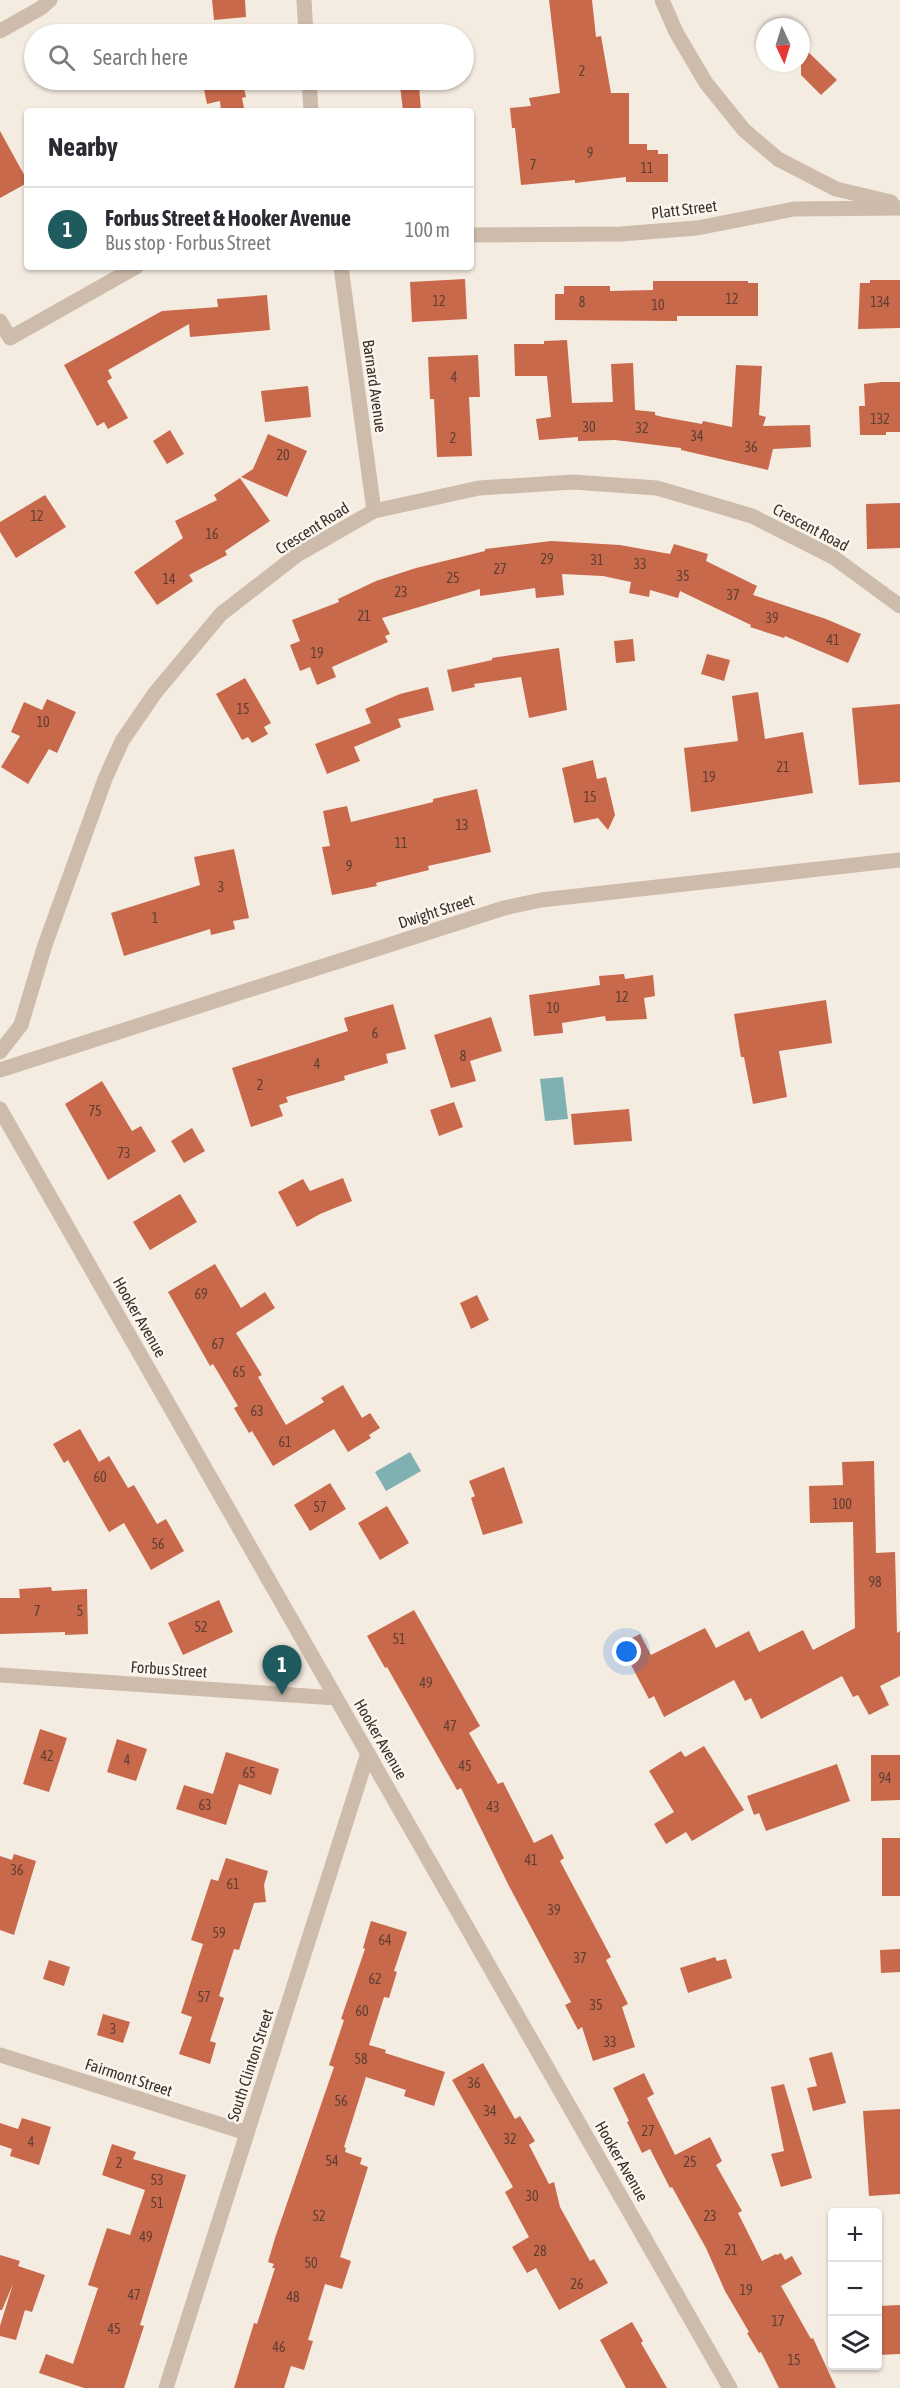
<!DOCTYPE html>
<html lang="en">
<head>
<meta charset="utf-8">
<style>
  :root { --surface:#fff; --page:#f7f7f7; --text:#2b2b33; --muted:#7c7c81; --line:#e1e1e2; --accent:#1f5a5e }
  body { margin:0; font-family:"Asap Condensed",sans-serif; background:var(--page); color:var(--text) }
  .controls { position:absolute; right:18px; bottom:18px; display:grid; overflow:hidden; border-radius:6px; box-shadow:0 2px 4px #0004 }
  .controls button { width:54px; height:54px; display:grid; place-items:center; padding:0; border:0; border-bottom:2px solid var(--line); background:var(--surface); color:var(--text); font:30px sans-serif }
  .compass { position:absolute; left:756px; top:18px; width:54px; height:54px; border-radius:50%; background:var(--surface); box-shadow:0 2px 4px #0004; rotate:176deg }
  .you { position:absolute; left:627px; top:1652px; width:21px; height:21px; margin:-15px; border:4px solid #fff; border-radius:50%; background:#1a73e8; box-shadow:0 0 0 9px #1a73e833 }
  .badge { display:grid; place-items:center; width:39px; height:39px; border-radius:50%; background:var(--accent); color:#fff; font-size:20px; font-weight:700 }
  .pin { position:absolute; translate:-50% -50px; filter:drop-shadow(0 2px 3px #0008) }
  .pin::after { content:''; position:absolute; top:32px; width:21px; height:18px; background:inherit; clip-path:polygon(0 0,100% 0,50% 100%) }
  .list { margin:0; padding:0; list-style:none }
  h2 { display:flex; justify-content:space-between; align-items:center; height:78px; margin:0; padding:0 24px; font-size:26px }
  h2 small { font-size:20px; font-weight:400; color:var(--muted) }
  .list li { display:grid; grid-template-columns:39px 1fr auto; gap:18px; align-items:center; box-sizing:border-box; height:84px; padding:0 24px; border-top:2px solid var(--line) }
  .list b { display:block; font-size:22px; white-space:nowrap }
  .list p { margin:0; font-size:20px; white-space:nowrap; color:var(--muted) }
  .list em { font-size:20px; font-style:normal; color:var(--muted) }
  .icon { flex:none; width:33px; height:33px; fill:none; stroke:currentColor; stroke-width:2; stroke-linecap:round; stroke-linejoin:round }
  .map { position:relative; flex:none; width:900px; height:2388px; overflow:hidden }
  .search { position:absolute; background:var(--surface); box-shadow:0 2px 4px #0004; left:24px; top:24px; width:450px; height:66px; display:flex; align-items:center; gap:15px; box-sizing:border-box; padding:0 21px; border-radius:33px; color:var(--muted); font-size:22px }
  .panel { position:absolute; background:var(--surface); box-shadow:0 2px 4px #0004; left:24px; top:108px; width:450px; height:162px; border-radius:6px }
  .map>svg:first-child { display:block }
  .water { fill:#7fb0b2 }
  .building { fill:#c8694b }
  .lines { fill:none; stroke-linecap:round; stroke-linejoin:round }
  .minor { stroke:#cdbbac; stroke-width:15 }
  .tertiary { stroke:#cdbbac; stroke-width:15 }
  .labels { text-anchor:middle; stroke-width:5; stroke-linejoin:round; paint-order:stroke }
  .number-label { font-size:14px; fill:#5e3e33 }
  .street-label { font-size:16px; fill:#3b302b; stroke:#fbf5ee }
</style>
</head>
<body>
<div class="map">
<svg width="900" height="2388" viewBox="0 0 900 2388">
  <rect width="100%" height="100%" fill="#f4ebe1"/>
  <g class="water">
    <path d="M563,1077L568,1119L545,1121L540,1079Z"/>
    <path d="M410,1452L421,1471L386,1491L375,1472Z"/>
  </g>
  <g class="building">
    <path d="M212,0H245L246,17L214,20Z"/>
    <path d="M549,0H592L596,37L601,36L611,93H629V144H647V150H658V154H668V182H626V177L575,183V180L521,185L515,128H512L510,108L531,106L529,98L560,93Z"/>
    <path d="M801,45L837,80L821,95L801,75Z"/>
    <path d="M202,80H242L246,97L242,98L244,108L221,111L220,101L207,104Z"/>
    <path d="M419,85L421,111H403L400,86Z"/>
    <path d="M0,131L27,180V183L0,198Z"/>
    <path d="M465,279L467,319L412,322L410,282Z"/>
    <path d="M870,280H900V328L858,329L860,283H870Z"/>
    <path d="M653,281H748V283H758V316H677V321L555,320V294H564V286H610V291L653,290Z"/>
    <path d="M267,295L270,330L190,337L189,324L108,370L112,378L107,381L128,418L108,429L104,422L97,426L64,365L162,311L218,307L217,299Z"/>
    <path d="M567,340L572,403L613,402L611,364L633,363L635,410L655,412V415L663,417L702,424L703,421L732,427L736,365L762,366L759,415L766,417L763,426L810,425L811,447L773,449L768,470L681,450V448L615,440L578,441V437L539,440L536,419L551,417L547,376H515L514,344H544V341Z"/>
    <path d="M478,355L480,397H469L472,456L437,457L434,399H430L428,357Z"/>
    <path d="M882,382H900V432H886V435H860L859,406H865L864,384Z"/>
    <path d="M308,386L311,417L265,422L261,391Z"/>
    <path d="M170,430L184,454L167,464L153,441Z"/>
    <path d="M268,434L307,451L287,497L241,477L253,469Z"/>
    <path d="M240,478L270,521L225,551L227,555L189,575L193,581L157,605L134,572L183,538L175,521L217,500L214,495Z"/>
    <path d="M45,495L66,527L16,558L0,532V522Z"/>
    <path d="M900,503V548L867,549L866,504Z"/>
    <path d="M551,541L620,545L670,554L674,544L708,554L706,561L757,586L753,595L826,619L861,634L848,663L785,636L784,638L750,627L751,625L680,591L678,598L650,590L649,597L629,593L631,582L603,576L562,574L564,595L536,598L535,588L480,596V589L382,618L390,634L385,636L388,642L332,667L336,677L317,685L310,667L300,671L290,645L300,641L292,620L339,602L338,599L376,581L416,568L485,551V549Z"/>
    <path d="M633,639L635,661L616,663L614,641Z"/>
    <path d="M559,648L567,710L529,718L521,677L474,684L475,687L452,692L447,670L492,660V658Z"/>
    <path d="M707,654L730,660L724,681L701,674Z"/>
    <path d="M245,678L271,723L264,727L268,734L252,743L248,737L242,740L216,694Z"/>
    <path d="M428,687L434,710L398,719L401,727L354,747L360,761L327,774L315,744L371,723L365,709L400,694Z"/>
    <path d="M758,692L765,739L803,732L813,793L691,812L684,748L738,741L732,696Z"/>
    <path d="M47,699L76,712L57,753L49,749L28,784L1,767L20,736L11,732L24,702L42,710Z"/>
    <path d="M900,704V782L859,785L852,708Z"/>
    <path d="M593,760L597,779L606,777L615,815L608,830L598,818L574,823L562,768Z"/>
    <path d="M477,789L491,852L428,866L429,870L376,883L377,886L332,895L322,847L330,846L323,811L347,806L351,822L433,802V799Z"/>
    <path d="M234,849L249,918L233,921L235,929L211,935L210,929L124,956L111,913L200,885L194,857Z"/>
    <path d="M624,974L625,979L653,975L655,996L644,998L647,1019L606,1021L605,1016L562,1023L563,1033L534,1036L529,995L600,985L599,976Z"/>
    <path d="M826,1000L832,1043L779,1051L787,1097L753,1104L744,1057H741L734,1014Z"/>
    <path d="M393,1004L406,1049L386,1054L388,1063L344,1076L345,1080L286,1097L288,1102L279,1105L283,1116L251,1127L232,1068L348,1031L344,1018Z"/>
    <path d="M491,1017L502,1051L470,1061L476,1081L451,1088L434,1035Z"/>
    <path d="M102,1081L132,1131L141,1126L156,1151L108,1180L65,1104Z"/>
    <path d="M454,1102L463,1127L439,1136L430,1110Z"/>
    <path d="M629,1109L632,1141L574,1145L571,1114Z"/>
    <path d="M192,1128L205,1151L184,1163L171,1141Z"/>
    <path d="M343,1178L352,1201L320,1214L297,1227L278,1192L303,1179L310,1191Z"/>
    <path d="M180,1194L197,1222L150,1250L133,1222Z"/>
    <path d="M215,1264L241,1308L265,1292L275,1308L236,1333L262,1375L258,1377L286,1425L324,1402L321,1398L343,1385L362,1418L370,1413L380,1428L369,1435L371,1438L348,1452L334,1429L273,1466L252,1431L249,1433L234,1408L238,1406L213,1364L210,1366L168,1292Z"/>
    <path d="M477,1295L489,1320L471,1329L460,1303Z"/>
    <path d="M80,1429L99,1462L109,1456L128,1488L134,1485L157,1524L166,1519L184,1551L151,1570L124,1523L109,1532L68,1460L64,1463L53,1444Z"/>
    <path d="M874,1461L876,1553L895,1552L897,1633L900,1631V1676L880,1686L889,1705L869,1715L858,1695L853,1697L842,1676L761,1719L751,1698L745,1701L734,1680L664,1717L654,1696L649,1699L620,1644L640,1634L651,1655L705,1628L716,1648L749,1631L759,1652L803,1630L813,1650L855,1628L853,1522L810,1523L809,1486L843,1485L842,1462Z"/>
    <path d="M504,1467L523,1523L483,1535L471,1498L475,1496L469,1481Z"/>
    <path d="M330,1483L346,1509L310,1531L294,1505Z"/>
    <path d="M387,1506L409,1543L380,1560L358,1523Z"/>
    <path d="M51,1587L52,1591L87,1589L88,1634L65,1635V1632L0,1634V1598H20L19,1589Z"/>
    <path d="M219,1600L233,1632L183,1655L168,1623Z"/>
    <path d="M414,1610L480,1726L469,1733L498,1784L503,1782L534,1843L552,1834L564,1858L560,1861L611,1957L606,1960L628,2004L622,2007L635,2047L593,2061L582,2027L578,2030L565,2005L571,2002L509,1886L461,1788L457,1790L387,1667L385,1668L367,1636Z"/>
    <path d="M40,1729L67,1738L49,1792L23,1784Z"/>
    <path d="M117,1739L147,1749L136,1781L107,1772Z"/>
    <path d="M704,1746L744,1810L692,1841L686,1832L666,1844L654,1824L674,1812L649,1771L681,1751L685,1757Z"/>
    <path d="M226,1752L279,1769L271,1795L239,1784L226,1825L176,1809L184,1785L213,1794Z"/>
    <path d="M871,1755H900V1800L871,1801Z"/>
    <path d="M837,1764L850,1801L766,1831L759,1813L754,1815L747,1796Z"/>
    <rect x="882" y="1838" width="18" height="58"/>
    <path d="M14,1854L36,1861L14,1935L0,1930V1856L12,1860Z"/>
    <path d="M226,1858L268,1871L264,1885L266,1902L254,1903L239,1950L234,1949L219,1996L224,1998L210,2041L216,2043L210,2064L179,2054L192,2017L181,2013L203,1944L191,1940L211,1879L218,1881Z"/>
    <path d="M371,1921L407,1932L394,1971L397,1972L389,1998L384,1997L369,2045L386,2050L385,2053L445,2072L434,2106L404,2096L406,2090L366,2077L344,2147L346,2148L345,2152L362,2158L360,2164L368,2167L340,2257L351,2261L342,2289L325,2284L308,2340L313,2341L304,2370L291,2366L284,2388H234L254,2323L257,2324L275,2268H272L274,2264L268,2262L275,2238L334,2067L329,2065L344,2020L341,2019L365,1949L363,1948Z"/>
    <path d="M900,1949V1972L881,1973L880,1950Z"/>
    <path d="M715,1957L717,1961L726,1959L732,1978L688,1993L680,1968Z"/>
    <path d="M49,1960L70,1967L64,1986L43,1979Z"/>
    <path d="M103,2014L130,2022L123,2043L97,2035Z"/>
    <path d="M832,2052L846,2103L813,2111L807,2088L817,2086L809,2058Z"/>
    <path d="M483,2063L515,2119L520,2116L535,2141L529,2145L549,2184L554,2182L560,2207L590,2261L594,2259L608,2283L559,2310L536,2268L527,2273L512,2247L529,2237L505,2192L513,2187L452,2080Z"/>
    <path d="M644,2073L654,2094L647,2098L675,2155L710,2137L722,2161L716,2165L742,2211L738,2213L762,2261L776,2254L777,2255L781,2253L785,2260L792,2256L802,2274L781,2286L811,2339L813,2338L836,2388H779L761,2352L759,2353L747,2333L749,2332L725,2291L706,2248L672,2187L670,2188L650,2149L642,2153L627,2122L629,2121L613,2088Z"/>
    <path d="M784,2084L812,2178L781,2187L771,2154L784,2151L771,2087Z"/>
    <path d="M900,2109V2194L869,2196L863,2111Z"/>
    <path d="M22,2118L51,2127L39,2165L10,2156L12,2149L0,2145V2123L18,2129Z"/>
    <path d="M112,2144L136,2152L133,2159L186,2175L140,2325L144,2326L124,2388H84L39,2373L46,2354L73,2364L98,2288L88,2285L107,2228L130,2235L145,2190L102,2175Z"/>
    <path d="M0,2255L20,2261L18,2266L45,2275L32,2312L25,2310L16,2340L0,2336V2326L13,2284L2,2310H0Z"/>
    <path d="M900,2305V2354L879,2355L878,2306Z"/>
    <path d="M632,2322L643,2341L641,2343L667,2388H626L600,2340Z"/>
  </g>
  <g class="lines">
    <g class="minor">
      <path d="M304,0L306,34"/>
      <path d="M662,0L676,32L706,83L744,130L778,159L836,189L891,202"/>
      <path d="M0,31L41,8L50,0"/>
      <path d="M309,80L311,111"/>
      <path d="M471,235L621,234L697,228L794,209L900,208"/>
      <path d="M341,267L374,511"/>
      <path d="M0,321L10,338L136,267"/>
      <path d="M0,1052L21,1025L45,945L105,779L122,741L155,693L221,614L297,555L374,511L479,488L573,482L657,488L752,516L833,557L900,606"/>
      <path d="M0,1070L504,908L541,900L900,860"/>
      <path d="M0,1675L336,1698"/>
      <path d="M0,2055L247,2133"/>
      <path d="M166,2388L368,1753"/>
    </g>
    <path class="tertiary" d="M0,1109L730,2388"/>
  </g>
  <g class="labels">
    <g class="number-label">
      <text x="582" y="76">2</text>
      <text x="590" y="158">9</text>
      <text x="533" y="170">7</text>
      <text x="647" y="173">11</text>
      <text x="732" y="304">12</text>
      <text x="439" y="306">12</text>
      <text x="582" y="307">8</text>
      <text x="880" y="307">134</text>
      <text x="658" y="310">10</text>
      <text x="454" y="382">4</text>
      <text x="880" y="424">132</text>
      <text x="589" y="432">30</text>
      <text x="642" y="433">32</text>
      <text x="697" y="441">34</text>
      <text x="453" y="443">2</text>
      <text x="751" y="452">36</text>
      <text x="283" y="460">20</text>
      <text x="37" y="521">12</text>
      <text x="212" y="539">16</text>
      <text x="547" y="564">29</text>
      <text x="597" y="565">31</text>
      <text x="640" y="569">33</text>
      <text x="500" y="574">27</text>
      <text x="683" y="581">35</text>
      <text x="453" y="583">25</text>
      <text x="169" y="584">14</text>
      <text x="401" y="597">23</text>
      <text x="733" y="600">37</text>
      <text x="364" y="621">21</text>
      <text x="772" y="623">39</text>
      <text x="833" y="645">41</text>
      <text x="317" y="658">19</text>
      <text x="243" y="714">15</text>
      <text x="43" y="727">10</text>
      <text x="783" y="772">21</text>
      <text x="709" y="782">19</text>
      <text x="590" y="802">15</text>
      <text x="462" y="830">13</text>
      <text x="401" y="848">11</text>
      <text x="349" y="871">9</text>
      <text x="221" y="892">3</text>
      <text x="155" y="923">1</text>
      <text x="622" y="1002">12</text>
      <text x="553" y="1013">10</text>
      <text x="375" y="1038">6</text>
      <text x="463" y="1061">8</text>
      <text x="317" y="1069">4</text>
      <text x="260" y="1090">2</text>
      <text x="95" y="1116">75</text>
      <text x="124" y="1158">73</text>
      <text x="201" y="1299">69</text>
      <text x="218" y="1349">67</text>
      <text x="239" y="1377">65</text>
      <text x="257" y="1416">63</text>
      <text x="285" y="1447">61</text>
      <text x="100" y="1482">60</text>
      <text x="842" y="1509">100</text>
      <text x="320" y="1512">57</text>
      <text x="158" y="1549">56</text>
      <text x="875" y="1587">98</text>
      <text x="37" y="1616">7</text>
      <text x="80" y="1616">5</text>
      <text x="201" y="1632">52</text>
      <text x="399" y="1644">51</text>
      <text x="426" y="1688">49</text>
      <text x="450" y="1731">47</text>
      <text x="47" y="1761">42</text>
      <text x="127" y="1765">4</text>
      <text x="465" y="1771">45</text>
      <text x="249" y="1778">65</text>
      <text x="885" y="1783">94</text>
      <text x="205" y="1810">63</text>
      <text x="493" y="1812">43</text>
      <text x="531" y="1865">41</text>
      <text x="17" y="1875">36</text>
      <text x="233" y="1889">61</text>
      <text x="554" y="1915">39</text>
      <text x="219" y="1938">59</text>
      <text x="385" y="1945">64</text>
      <text x="580" y="1963">37</text>
      <text x="375" y="1984">62</text>
      <text x="204" y="2002">57</text>
      <text x="596" y="2010">35</text>
      <text x="362" y="2016">60</text>
      <text x="113" y="2034">3</text>
      <text x="610" y="2047">33</text>
      <text x="361" y="2064">58</text>
      <text x="474" y="2088">36</text>
      <text x="341" y="2106">56</text>
      <text x="490" y="2116">34</text>
      <text x="648" y="2136">27</text>
      <text x="510" y="2144">32</text>
      <text x="31" y="2147">4</text>
      <text x="332" y="2166">54</text>
      <text x="690" y="2167">25</text>
      <text x="119" y="2168">2</text>
      <text x="157" y="2185">53</text>
      <text x="532" y="2201">30</text>
      <text x="157" y="2208">51</text>
      <text x="319" y="2221">52</text>
      <text x="710" y="2221">23</text>
      <text x="146" y="2242">49</text>
      <text x="731" y="2255">21</text>
      <text x="540" y="2256">28</text>
      <text x="311" y="2268">50</text>
      <text x="577" y="2289">26</text>
      <text x="746" y="2295">19</text>
      <text x="134" y="2300">47</text>
      <text x="293" y="2302">48</text>
      <text x="778" y="2326">17</text>
      <text x="114" y="2334">45</text>
      <text x="279" y="2352">46</text>
      <text x="794" y="2365">15</text>
    </g>
    <g class="street-label">
      <text transform="translate(684 209) rotate(-7)" y="6">Platt Street</text>
      <text transform="translate(375 386) rotate(82)" y="6">Barnard Avenue</text>
      <text transform="translate(811 527) rotate(28)" y="6">Crescent Road</text>
      <text transform="translate(312 528) rotate(-32)" y="6">Crescent Road</text>
      <text transform="translate(436 911) rotate(-18)" y="6">Dwight Street</text>
      <text transform="translate(140 1317) rotate(60)" y="6">Hooker Avenue</text>
      <text transform="translate(169 1669) rotate(4)" y="6">Forbus Street</text>
      <text transform="translate(381 1739) rotate(60)" y="6">Hooker Avenue</text>
      <text transform="translate(250 2065) rotate(-72)" y="6">South Clinton Street</text>
      <text transform="translate(129 2077) rotate(18)" y="6">Fairmont Street</text>
      <text transform="translate(622 2161) rotate(60)" y="6">Hooker Avenue</text>
    </g>
  </g>
</svg>
<div class="controls">
<button>+</button>
<button>−</button>
<button><svg class="icon" aria-label="layers" viewBox="0 0 24 24"><path d="M12 4l9 5-9 5-9-5zM3 14l9 5 9-5"/></svg></button>
</div>
<svg class="compass" viewBox="-18 -18 36 36"><path d="M0-13l5 13h-10z" fill="#e53935"/><path d="M0 13l5-13h-10z" fill="#7c7c81"/></svg>
<div class="you"></div>
<div class="pin badge" style="left:282px;top:1695px">1</div>
<div class="search"><svg class="icon" aria-label="search" viewBox="0 0 24 24"><circle cx="10" cy="10" r="6"/><path d="M15 15l6 6"/></svg>Search here</div>
<section class="panel">
<h2>Nearby<small></small></h2>
<ul class="list">
<li><span class="badge">1</span><div><b>Forbus Street &amp; Hooker Avenue</b><p>Bus stop · Forbus Street</p></div><em>100 m</em></li>
</ul>
</section>
</div>
</body>
</html>
